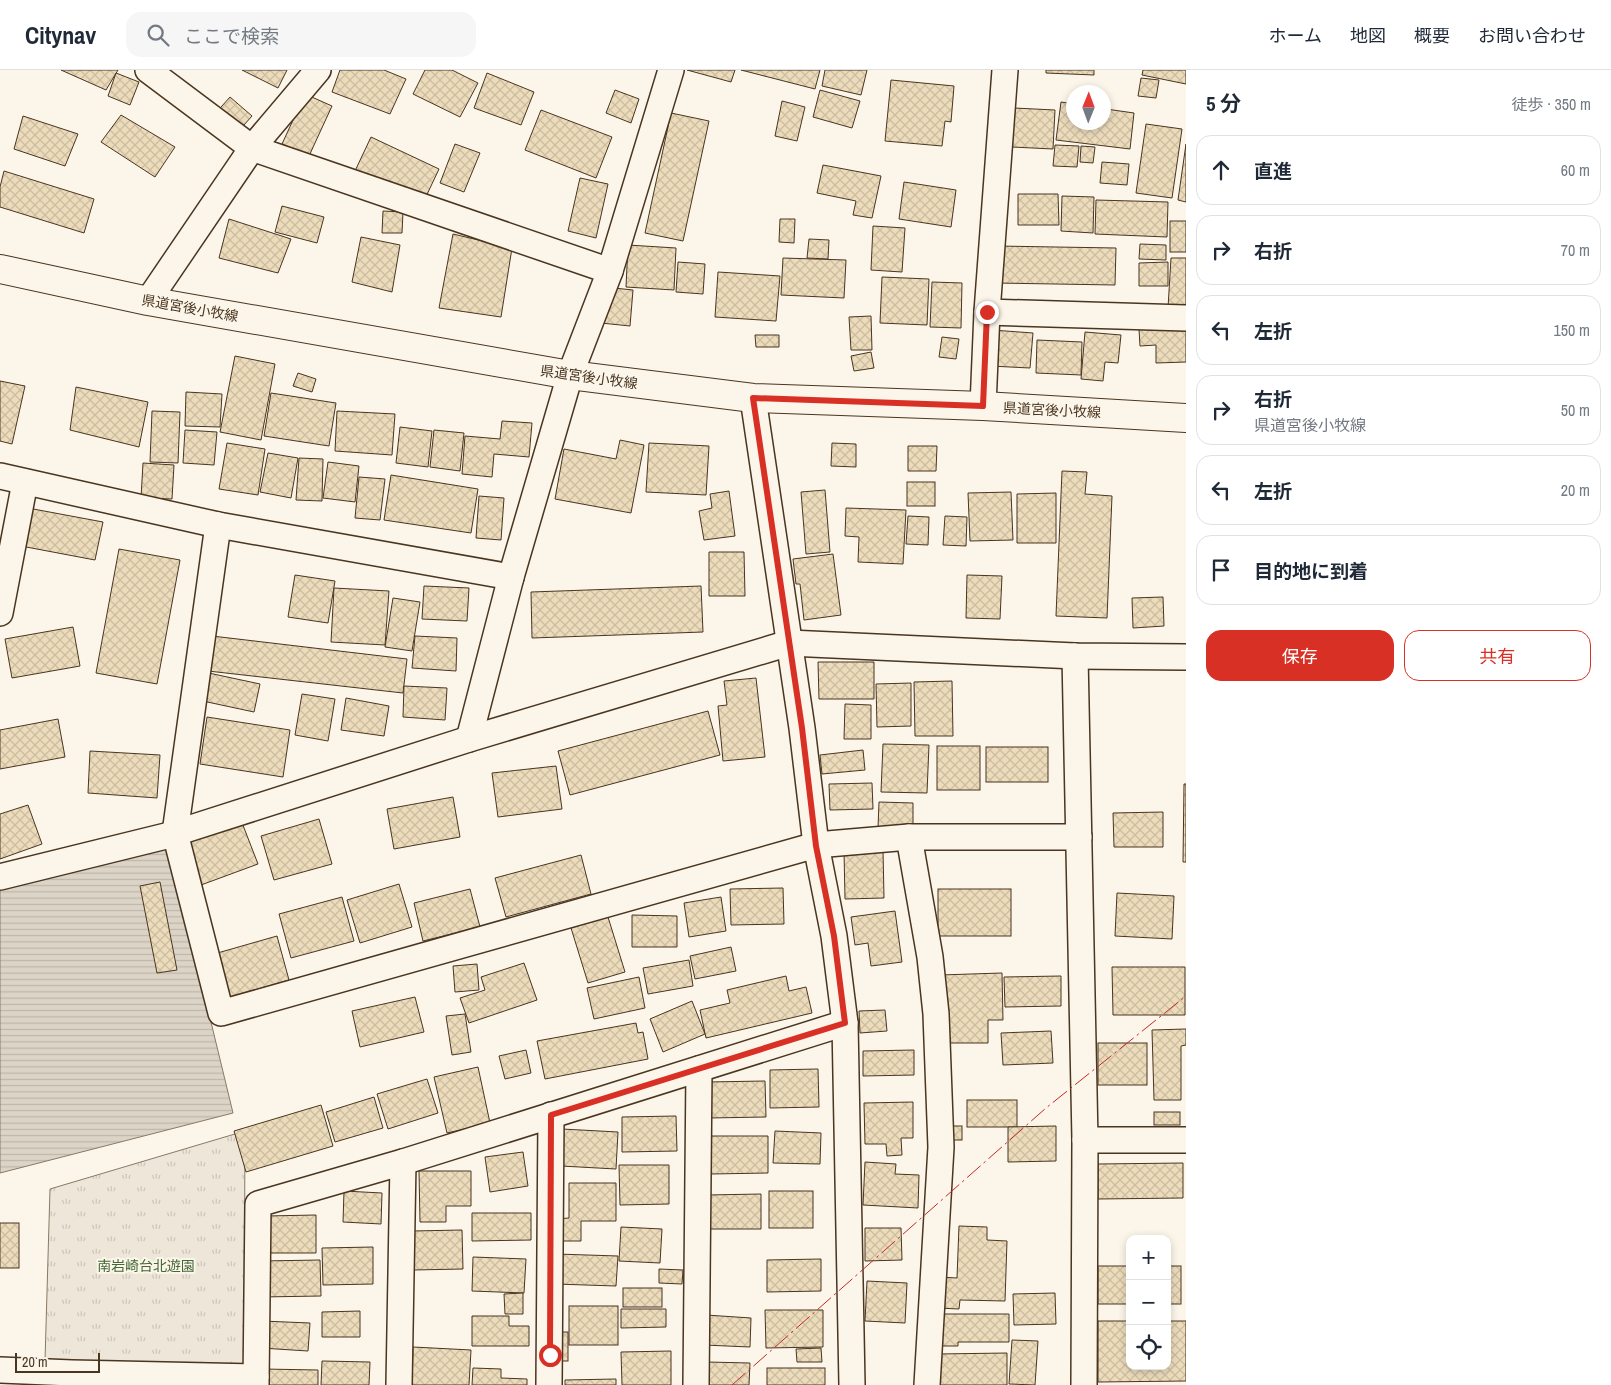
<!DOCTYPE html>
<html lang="ja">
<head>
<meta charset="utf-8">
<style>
  :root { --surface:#fff; --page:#f6f6f7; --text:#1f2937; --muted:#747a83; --line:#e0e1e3; --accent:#d93025 }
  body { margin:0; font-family:"Archivo Narrow","Noto Sans JP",sans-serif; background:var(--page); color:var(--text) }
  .controls { position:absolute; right:15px; bottom:15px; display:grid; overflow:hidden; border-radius:10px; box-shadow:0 2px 8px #0003 }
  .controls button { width:45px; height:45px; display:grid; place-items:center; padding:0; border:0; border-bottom:1px solid var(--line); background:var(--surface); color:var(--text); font:25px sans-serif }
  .compass { position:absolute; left:1066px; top:15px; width:45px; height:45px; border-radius:50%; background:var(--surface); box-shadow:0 2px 8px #0003; rotate:1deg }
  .scale { position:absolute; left:15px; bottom:12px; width:85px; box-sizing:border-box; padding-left:5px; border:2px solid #4a3520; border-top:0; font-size:14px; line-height:18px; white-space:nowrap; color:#4a3520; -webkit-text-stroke:4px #fbf6e9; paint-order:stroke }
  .stop { position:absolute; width:15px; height:15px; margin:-11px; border:4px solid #d93025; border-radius:50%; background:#fff }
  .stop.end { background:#d93025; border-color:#fff; box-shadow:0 1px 5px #0008 }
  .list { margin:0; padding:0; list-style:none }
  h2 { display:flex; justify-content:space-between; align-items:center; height:65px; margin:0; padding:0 20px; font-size:21px }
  h2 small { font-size:16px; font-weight:400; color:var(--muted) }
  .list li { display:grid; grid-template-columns:32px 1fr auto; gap:15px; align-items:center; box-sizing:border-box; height:70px; margin:0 10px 10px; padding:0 10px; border:1px solid var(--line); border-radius:15px }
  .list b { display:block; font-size:19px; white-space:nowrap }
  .list p { margin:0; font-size:16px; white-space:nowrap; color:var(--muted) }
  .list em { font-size:16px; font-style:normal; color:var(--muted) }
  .actions { display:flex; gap:10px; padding:15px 20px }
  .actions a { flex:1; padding:11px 0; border:1px solid var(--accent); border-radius:15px; text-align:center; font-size:18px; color:var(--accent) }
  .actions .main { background:var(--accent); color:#fff }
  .icon { flex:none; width:28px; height:28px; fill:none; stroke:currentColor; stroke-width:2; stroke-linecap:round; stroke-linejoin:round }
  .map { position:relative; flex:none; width:1186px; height:1315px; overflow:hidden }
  header { display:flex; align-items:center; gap:30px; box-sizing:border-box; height:70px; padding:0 25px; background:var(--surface); border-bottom:1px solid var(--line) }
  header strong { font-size:24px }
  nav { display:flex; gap:28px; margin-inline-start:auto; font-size:18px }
  .search { width:350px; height:45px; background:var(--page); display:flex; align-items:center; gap:12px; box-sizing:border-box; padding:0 18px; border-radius:15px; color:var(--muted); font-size:19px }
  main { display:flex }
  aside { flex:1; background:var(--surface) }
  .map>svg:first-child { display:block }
  .grass { fill:url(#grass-tufts); stroke:#887966 }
  .water { fill:url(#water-rules); stroke:#887966 }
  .building { fill:url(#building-cross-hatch); stroke:#4a3520 }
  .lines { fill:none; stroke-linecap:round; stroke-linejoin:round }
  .minor-casing { stroke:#4a3520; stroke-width:28 }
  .secondary-casing { stroke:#4a3520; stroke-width:30 }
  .minor { stroke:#fbf6e9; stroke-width:25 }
  .secondary { stroke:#fbf6e9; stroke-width:28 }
  .power { stroke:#c62828; stroke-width:1; stroke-dasharray:18 4 2.5 4; stroke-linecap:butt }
  .route { stroke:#d93025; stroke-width:6 }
  .labels { text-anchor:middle; stroke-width:4; stroke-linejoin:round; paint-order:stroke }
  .street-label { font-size:14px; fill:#4a3520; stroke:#fbf6e9 }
  .park-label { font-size:14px; fill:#436837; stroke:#fbf6e9 }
</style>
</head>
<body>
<header>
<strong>Citynav</strong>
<div class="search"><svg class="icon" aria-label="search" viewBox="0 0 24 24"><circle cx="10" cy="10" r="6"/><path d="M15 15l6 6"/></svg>ここで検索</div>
<nav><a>ホーム</a><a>地図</a><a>概要</a><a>お問い合わせ</a></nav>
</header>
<main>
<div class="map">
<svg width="1186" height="1315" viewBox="0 0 1186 1315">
  <defs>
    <pattern id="grass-tufts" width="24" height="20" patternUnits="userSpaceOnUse" patternTransform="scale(1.25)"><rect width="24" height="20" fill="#ede6d9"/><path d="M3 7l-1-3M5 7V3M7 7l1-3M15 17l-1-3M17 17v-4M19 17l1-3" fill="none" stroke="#cdc6ba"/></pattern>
    <pattern id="water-rules" width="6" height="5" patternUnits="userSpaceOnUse" patternTransform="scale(1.25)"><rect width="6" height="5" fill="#dcd4c6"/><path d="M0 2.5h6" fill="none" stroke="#beb7aa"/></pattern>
    <pattern id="building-cross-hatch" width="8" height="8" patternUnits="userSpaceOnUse" patternTransform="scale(1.25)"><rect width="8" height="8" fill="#ecdcbc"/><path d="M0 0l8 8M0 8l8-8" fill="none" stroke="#ccbda1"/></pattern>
  </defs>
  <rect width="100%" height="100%" fill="#fbf6e9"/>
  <path class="grass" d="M245,1061L244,1299L45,1291L50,1119Z"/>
  <path class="water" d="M166,766L233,1043L0,1103V812Z"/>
  <g class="building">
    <path d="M61,0H118L106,20Z"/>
    <path d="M242,0H287L278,18Z"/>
    <path d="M340,0H384L406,9L390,44L332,22Z"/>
    <path d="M425,0H452L478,13L460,47L413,24Z"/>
    <path d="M687,0H735L731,12Z"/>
    <path d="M741,0H820L815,19Z"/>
    <path d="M825,0H867L861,25L822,16Z"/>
    <path d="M1046,0H1094V5L1046,3Z"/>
    <path d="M1143,0H1186V14L1142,5Z"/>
    <path d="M116,3L139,12L130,35L108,26Z"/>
    <path d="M487,3L534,22L521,55L474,38Z"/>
    <path d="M1141,8L1159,10L1156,28L1138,26Z"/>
    <path d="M891,10L954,16L951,52L945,51L942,76L885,71Z"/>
    <path d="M615,20L639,29L631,53L606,43Z"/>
    <path d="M820,20L860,31L852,58L813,47Z"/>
    <path d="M305,24L332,36L309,86L282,74Z"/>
    <path d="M230,27L252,46L235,65L213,46Z"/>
    <path d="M782,31L805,37L797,71L775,66Z"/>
    <path d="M1061,32L1074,34V52H1104L1106,39L1134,43L1130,79L1056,70Z"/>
    <path d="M1014,38L1055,40L1053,79L1012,77Z"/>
    <path d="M541,40L612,67L596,108L525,80Z"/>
    <path d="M671,43L709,51L683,171L645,163Z"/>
    <path d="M121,45L175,77L155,107L101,72Z"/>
    <path d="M23,46L78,64L65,96L14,79Z"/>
    <path d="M1146,54L1182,59L1172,128L1136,123Z"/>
    <path d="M371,67L439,99L423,133L355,101Z"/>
    <path d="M455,74L480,83L464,122L440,113Z"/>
    <path d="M1186,74V132L1178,130Z"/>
    <path d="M1055,75L1079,76L1077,97L1053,96Z"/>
    <path d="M1081,76L1095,77L1093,93L1080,92Z"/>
    <path d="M1102,92L1129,94L1127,115L1100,113Z"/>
    <path d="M823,95L881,106L872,148L853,145L856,131L817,123Z"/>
    <path d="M4,101L94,129L84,163L0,137V117Z"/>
    <path d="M580,108L608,114L596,168L568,161Z"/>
    <path d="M904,112L956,120L951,157L899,149Z"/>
    <path d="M1018,124H1058L1059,155H1018Z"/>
    <path d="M1062,126L1094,127L1093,163L1061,161Z"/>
    <path d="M1096,130L1168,132L1167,167L1095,164Z"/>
    <path d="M282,136L324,147L317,173L275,162Z"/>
    <path d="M383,141L403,142L402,163H382Z"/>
    <path d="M229,149L291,169L278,203L219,188Z"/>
    <path d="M780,149H795L794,173L779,172Z"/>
    <rect x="1170" y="151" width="16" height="31"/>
    <path d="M873,156L905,158L902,202L871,200Z"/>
    <path d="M453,164L512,178L501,247L439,238Z"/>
    <path d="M361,167L400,175L392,222L352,212Z"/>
    <path d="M809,169L829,170L828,189L807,188Z"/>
    <path d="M1140,174L1166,175V190L1139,189Z"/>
    <path d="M628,175L676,178L674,220L626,217Z"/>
    <path d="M996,176L1116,178L1115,215L995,213Z"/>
    <path d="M783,188L846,190L844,228L781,225Z"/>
    <path d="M1171,188H1186V239L1168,238Z"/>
    <path d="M678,192L705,194L703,224L676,222Z"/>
    <path d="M1168,192V216H1139V193Z"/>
    <path d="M718,202L780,206L776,251L715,247Z"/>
    <path d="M882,207L929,209L927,255L880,253Z"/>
    <path d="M932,212L962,213L961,258L930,257Z"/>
    <path d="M604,217L633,220L630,256L601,253Z"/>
    <path d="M871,246L872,280H851L849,247Z"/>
    <path d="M1186,257V292L1156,293V275L1140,276L1139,259Z"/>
    <path d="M992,260L1033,263L1030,298L990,296Z"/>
    <path d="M1085,262L1121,265L1118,293L1105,292L1103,311L1081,309Z"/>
    <path d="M755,265H779V277H756Z"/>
    <path d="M942,267L959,269L956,289L939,287Z"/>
    <path d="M1037,270L1082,272L1081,305L1036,303Z"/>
    <path d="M871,282L874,298L854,301L851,286Z"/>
    <path d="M235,286L275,294L261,370L220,362Z"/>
    <path d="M298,303L316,309L312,322L293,316Z"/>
    <path d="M0,311L25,316L12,374L0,371Z"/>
    <path d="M76,317L148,332L139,377L70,360Z"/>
    <path d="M186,322L222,324L220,357L185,356Z"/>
    <path d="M271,323L336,333L329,376L264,366Z"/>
    <path d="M152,341L180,342L178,393L150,392Z"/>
    <path d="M337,341L395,344L392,385L335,381Z"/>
    <path d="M502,351L532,353L529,387L494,384L492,407L462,404L465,366L500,369Z"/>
    <path d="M400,357L432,361L428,397L396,393Z"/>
    <path d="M185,360L217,362L214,395L183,393Z"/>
    <path d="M434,360L464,363L460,401L430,397Z"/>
    <path d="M620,370L644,375L631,443L555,429L564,379L616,389Z"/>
    <path d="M227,373L265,379L258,425L219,419Z"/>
    <path d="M649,373L709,376L706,425L646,422Z"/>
    <path d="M832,373L856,374V397L831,396Z"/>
    <path d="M908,376H937L936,401H908Z"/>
    <path d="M268,383L298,388L291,428L260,422Z"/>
    <path d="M299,388L323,389L322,431L296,430Z"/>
    <path d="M328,392L359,396L355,432L323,428Z"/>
    <path d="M143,393L174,395L172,429L141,428Z"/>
    <path d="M1062,401L1087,402L1085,424L1112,426L1107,548L1056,546Z"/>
    <path d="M391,405L478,419L471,463L384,450Z"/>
    <path d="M359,407L385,409L380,450L355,448Z"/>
    <rect x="907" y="412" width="28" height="24"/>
    <path d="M825,420L830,482L806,484L801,422Z"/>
    <path d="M729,421L735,466L704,470L699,441L712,438L710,424Z"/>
    <path d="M1011,422L1013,470L970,471L968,423Z"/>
    <path d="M1056,423V473H1017V424Z"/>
    <path d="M479,426L504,428L501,470L476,468Z"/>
    <path d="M28,438L103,452L95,490L21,476Z"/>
    <path d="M846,438L906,440L903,494L858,492L859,467L845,466Z"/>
    <path d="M908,446L929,447L928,475L906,474Z"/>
    <path d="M945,446L967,447L966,476L943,475Z"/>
    <path d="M119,479L180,490L157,614L96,603Z"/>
    <path d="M709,482H744L745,526H709Z"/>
    <path d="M833,484L841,545L804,550L800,514H796L793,489Z"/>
    <path d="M295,505L335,511L328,553L288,547Z"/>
    <path d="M967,505L1002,506L1000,549L966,548Z"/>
    <path d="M424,516L469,518L467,551L422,549Z"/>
    <path d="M701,516L703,562L532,568L531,522Z"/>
    <path d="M334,518L389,521L385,575L331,572Z"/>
    <path d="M1163,527L1164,556L1133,558L1132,528Z"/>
    <path d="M393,528L420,532L412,581L385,577Z"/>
    <path d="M73,557L80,596L12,608L5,569Z"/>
    <path d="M212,566L407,589L403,623L208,601Z"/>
    <path d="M415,566L457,568L456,601L412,598Z"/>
    <path d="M818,592H874V629H819Z"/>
    <path d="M204,602L260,614L254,642L198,630Z"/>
    <path d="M756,608L765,687L723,691L718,636L727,635L724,611Z"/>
    <path d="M952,611L953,666H915L914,612Z"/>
    <path d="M911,613V656L877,657L876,614Z"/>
    <path d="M404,616L447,618L445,650L403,647Z"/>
    <path d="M302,624L335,629L328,671L295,665Z"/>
    <path d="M346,628L389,636L384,666L341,660Z"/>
    <path d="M845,634L871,635V669H844Z"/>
    <path d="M708,641L720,685L570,725L558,681Z"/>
    <path d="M207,647L290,660L283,707L200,694Z"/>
    <path d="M58,649L65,687L0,699V660Z"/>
    <path d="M883,674L929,675L927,723L881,722Z"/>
    <rect x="937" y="676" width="43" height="44"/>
    <rect x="986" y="677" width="62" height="35"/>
    <path d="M863,680L865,700L822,704L820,685Z"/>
    <path d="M90,681L160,685L157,728L88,723Z"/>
    <path d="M556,696L562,739L498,747L492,703Z"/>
    <path d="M872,713L873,739L830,740L829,714Z"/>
    <path d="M1184,714H1186V792H1183Z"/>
    <path d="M453,727L460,767L394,779L387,739Z"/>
    <path d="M879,732L913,733V759L878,758Z"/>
    <path d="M28,735L42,774L0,789V744Z"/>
    <path d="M1163,742V777H1114L1113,743Z"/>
    <path d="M239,745L258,794L201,815L183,765Z"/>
    <path d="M319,749L332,794L274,810L261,766Z"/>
    <path d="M883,780L884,828L845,829L844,781Z"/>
    <path d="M581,785L591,824L506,847L495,808Z"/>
    <path d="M160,812L177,900L157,903L140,816Z"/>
    <path d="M399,814L412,857L360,873L347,830Z"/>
    <path d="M783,818L784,854L731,855L730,819Z"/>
    <path d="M470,819L480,857L423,871L414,833Z"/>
    <rect x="938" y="819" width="73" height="47"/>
    <path d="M1117,823L1174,826L1172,869L1115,866Z"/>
    <path d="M342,827L354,871L291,888L279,844Z"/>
    <path d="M721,827L726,861L689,867L684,833Z"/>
    <path d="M895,841L902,892L871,896L868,873L855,875L851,847Z"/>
    <path d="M632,845L677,846V877H632Z"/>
    <path d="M608,847L625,902L588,913L571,858Z"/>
    <path d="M277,866L289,910L227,928L214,884Z"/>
    <path d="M731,877L736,901L695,909L690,886Z"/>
    <path d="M689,890L693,916L648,924L643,898Z"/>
    <path d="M524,893L537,930L469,953L460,928L485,920L481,907Z"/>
    <path d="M477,894L479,920L455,922L453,896Z"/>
    <path d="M1112,897H1185V945H1113Z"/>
    <path d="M1002,903L1003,950H988V973H941L940,905Z"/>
    <path d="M786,906L789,921L806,917L812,943L706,968L700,940L730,933L727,920Z"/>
    <path d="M1061,906V936L1005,937L1004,907Z"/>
    <path d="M639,907L645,938L594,949L587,918Z"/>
    <path d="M415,927L424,962L360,977L352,941Z"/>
    <path d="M692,931L705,964L663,982L650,949Z"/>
    <path d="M885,940L887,961L860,963L859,941Z"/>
    <path d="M465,944L471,982L452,985L446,946Z"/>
    <path d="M636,953L638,963L643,962L648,989L545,1009L537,971Z"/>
    <path d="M1186,959V975L1181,976V1030H1154L1152,960Z"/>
    <path d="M1051,961L1053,993L1003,995L1001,963Z"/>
    <rect x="1098" y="973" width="49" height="42"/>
    <path d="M526,980L531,1003L505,1009L499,986Z"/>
    <path d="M914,980V1005L863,1006V981Z"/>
    <path d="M478,997L490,1053L447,1063L434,1007Z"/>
    <path d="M818,999L819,1037L770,1038V1000Z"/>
    <path d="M427,1009L438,1043L388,1059L377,1024Z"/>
    <path d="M765,1011L766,1047L708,1048L707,1012Z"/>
    <path d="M374,1027L383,1058L335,1072L326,1042Z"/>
    <rect x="967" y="1030" width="50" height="27"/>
    <path d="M913,1032V1068H901L902,1085L887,1086L886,1074H865L864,1033Z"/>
    <path d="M321,1035L333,1076L246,1102L234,1061Z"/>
    <rect x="1154" y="1042" width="26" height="13"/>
    <path d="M676,1046L677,1081L622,1082V1047Z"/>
    <rect x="948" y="1056" width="14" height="14"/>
    <path d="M1056,1056V1091L1008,1092V1057Z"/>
    <path d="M562,1059L618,1062L616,1099L561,1096Z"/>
    <path d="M775,1061L821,1063L820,1094L773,1093Z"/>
    <path d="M711,1066H768V1103L711,1104Z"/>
    <path d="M523,1082L528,1116L490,1122L485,1087Z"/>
    <path d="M865,1092L896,1094L895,1104L919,1105L918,1138L863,1135Z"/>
    <path d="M1183,1093V1128L1098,1129V1094Z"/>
    <path d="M619,1095H669V1134L620,1135Z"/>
    <path d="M419,1101H471V1136H446V1152H420Z"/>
    <path d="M569,1113H616V1151H581V1171H556V1149L569,1148Z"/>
    <path d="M344,1121L382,1123L381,1154L343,1152Z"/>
    <rect x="769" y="1121" width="44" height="37"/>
    <path d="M761,1124V1159H708L707,1125Z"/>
    <path d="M472,1143H531V1170L472,1171Z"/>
    <path d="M316,1145V1183H266V1146Z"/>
    <rect x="0" y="1153" width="19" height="45"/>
    <path d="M959,1156L987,1157V1170L1007,1171L1005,1231L960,1230L959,1239L938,1238L939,1207L957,1208Z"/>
    <path d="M621,1157L662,1159L660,1193L619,1191Z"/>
    <path d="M865,1158H901L902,1190L865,1191Z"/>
    <path d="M462,1160L463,1199L413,1200L412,1161Z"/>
    <path d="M373,1177V1214L323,1215L322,1178Z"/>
    <path d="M556,1184L618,1186L616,1216L555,1214Z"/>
    <path d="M473,1187L526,1189L524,1223L472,1221Z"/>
    <path d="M821,1189V1221L767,1222V1190Z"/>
    <path d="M320,1190L321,1226L261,1227V1191Z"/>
    <rect x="1098" y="1196" width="32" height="38"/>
    <rect x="1167" y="1196" width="14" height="38"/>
    <path d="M659,1199L683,1200L682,1214L659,1213Z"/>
    <path d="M867,1211L907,1213L905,1253L865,1251Z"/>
    <rect x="623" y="1218" width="39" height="19"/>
    <path d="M523,1223V1244H505L504,1224Z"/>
    <path d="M1055,1223L1056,1254L1014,1255L1013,1224Z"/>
    <rect x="569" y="1236" width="49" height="39"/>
    <path d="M621,1239H666V1257L621,1258Z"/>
    <path d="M765,1240H823V1277L766,1278Z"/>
    <path d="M360,1241V1267H322V1242Z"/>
    <path d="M935,1244H1009V1272H958V1276H935Z"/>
    <path d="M706,1245L751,1248L750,1277L704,1275Z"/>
    <path d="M472,1246H509V1256H529V1276H472Z"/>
    <path d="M262,1251L310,1253L308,1281L261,1278Z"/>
    <path d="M1098,1251H1130V1296H1167V1251H1186V1311L1098,1312Z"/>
    <rect x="553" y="1262" width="15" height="29"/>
    <path d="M1012,1270L1038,1271L1035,1315L1009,1314Z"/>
    <path d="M413,1277L471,1280L469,1315H412Z"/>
    <path d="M821,1278L822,1292H797L796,1279Z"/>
    <path d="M671,1281V1315H622L621,1282Z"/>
    <path d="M1007,1283V1315H937V1284Z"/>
    <path d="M322,1291L370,1292L369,1315H321Z"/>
    <path d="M707,1292L750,1293L749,1315H706Z"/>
    <path d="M473,1298L501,1299V1308L527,1309V1315H472Z"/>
    <rect x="767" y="1298" width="58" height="17"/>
    <path d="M263,1299L318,1300V1315H263Z"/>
    <path d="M616,1309V1315H565V1310Z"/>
  </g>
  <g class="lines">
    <g class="minor-casing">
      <g id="minor">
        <path d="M148,0L252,78L610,201"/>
        <path d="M148,231L252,78L318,0"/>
        <path d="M987,242L1186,248"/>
        <path d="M753,328L802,658L816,775L834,866L845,953L852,1315"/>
        <path d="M983,336L987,242L1005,0"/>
        <path d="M0,406L218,455L511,507"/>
        <path d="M218,455L175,763L221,943L816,775L909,767H1079"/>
        <path d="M0,543L25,412"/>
        <path d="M1075,586L1085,1070L1084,1315"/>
        <path d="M469,669L511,507L570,305L610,201L671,0"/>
        <path d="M909,767L930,887L936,944L941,1077L927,1315"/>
        <path d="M0,807L166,766L469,669L789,573L1075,586L1186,587"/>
        <path d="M1085,1070H1186"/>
        <path d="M0,1300L72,1303L256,1307"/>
        <path d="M256,1315L258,1134L403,1092L845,953"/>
        <path d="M399,1315L403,1092"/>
        <path d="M549,1315L551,1045"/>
        <path d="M696,1315L699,999"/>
      </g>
    </g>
    <g class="secondary-casing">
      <path id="secondary" d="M0,199L148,231L570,305L753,328L983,336L1186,348"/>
    </g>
    <use href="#minor" class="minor"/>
    <use href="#secondary" class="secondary"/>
    <path class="power" d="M732,1315L1046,1038L1186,926"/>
  </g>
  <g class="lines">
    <path class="route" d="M550,1285L551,1045L845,953L834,866L816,776L802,658L753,328L983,336L987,242"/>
  </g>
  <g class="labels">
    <g class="street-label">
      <text transform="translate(190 238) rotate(10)" y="5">県道宮後小牧線</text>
      <text transform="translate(589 307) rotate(8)" y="5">県道宮後小牧線</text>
      <text transform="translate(1052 340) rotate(3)" y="5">県道宮後小牧線</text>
    </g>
    <g class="park-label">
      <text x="146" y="1201">南岩崎台北遊園</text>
    </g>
  </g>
</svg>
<div class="controls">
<button>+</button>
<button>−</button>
<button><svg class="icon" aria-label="locate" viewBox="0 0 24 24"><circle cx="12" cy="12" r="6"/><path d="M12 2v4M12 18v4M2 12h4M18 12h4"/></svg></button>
</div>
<svg class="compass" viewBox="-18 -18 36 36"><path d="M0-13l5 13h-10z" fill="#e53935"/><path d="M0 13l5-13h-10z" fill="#747a83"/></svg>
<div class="scale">20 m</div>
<div class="stop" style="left:550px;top:1285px"></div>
<div class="stop end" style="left:987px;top:242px"></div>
</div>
<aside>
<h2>5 分<small>徒歩 · 350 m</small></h2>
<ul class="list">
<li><svg class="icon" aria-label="ahead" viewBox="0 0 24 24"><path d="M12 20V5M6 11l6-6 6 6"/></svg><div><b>直進</b></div><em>60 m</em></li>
<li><svg class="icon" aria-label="right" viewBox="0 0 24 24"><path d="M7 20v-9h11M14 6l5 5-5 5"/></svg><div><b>右折</b></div><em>70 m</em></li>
<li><svg class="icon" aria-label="left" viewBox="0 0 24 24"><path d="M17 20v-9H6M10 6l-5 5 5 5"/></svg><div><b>左折</b></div><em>150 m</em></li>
<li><svg class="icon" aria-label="right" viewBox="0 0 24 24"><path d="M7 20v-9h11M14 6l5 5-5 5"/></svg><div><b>右折</b><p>県道宮後小牧線</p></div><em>50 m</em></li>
<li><svg class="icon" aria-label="left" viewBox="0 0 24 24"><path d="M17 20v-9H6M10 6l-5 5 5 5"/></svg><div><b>左折</b></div><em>20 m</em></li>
<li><svg class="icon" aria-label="arrive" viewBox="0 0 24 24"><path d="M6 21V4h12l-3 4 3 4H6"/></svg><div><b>目的地に到着</b></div></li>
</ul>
<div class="actions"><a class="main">保存</a><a>共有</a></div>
</aside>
</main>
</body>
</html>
